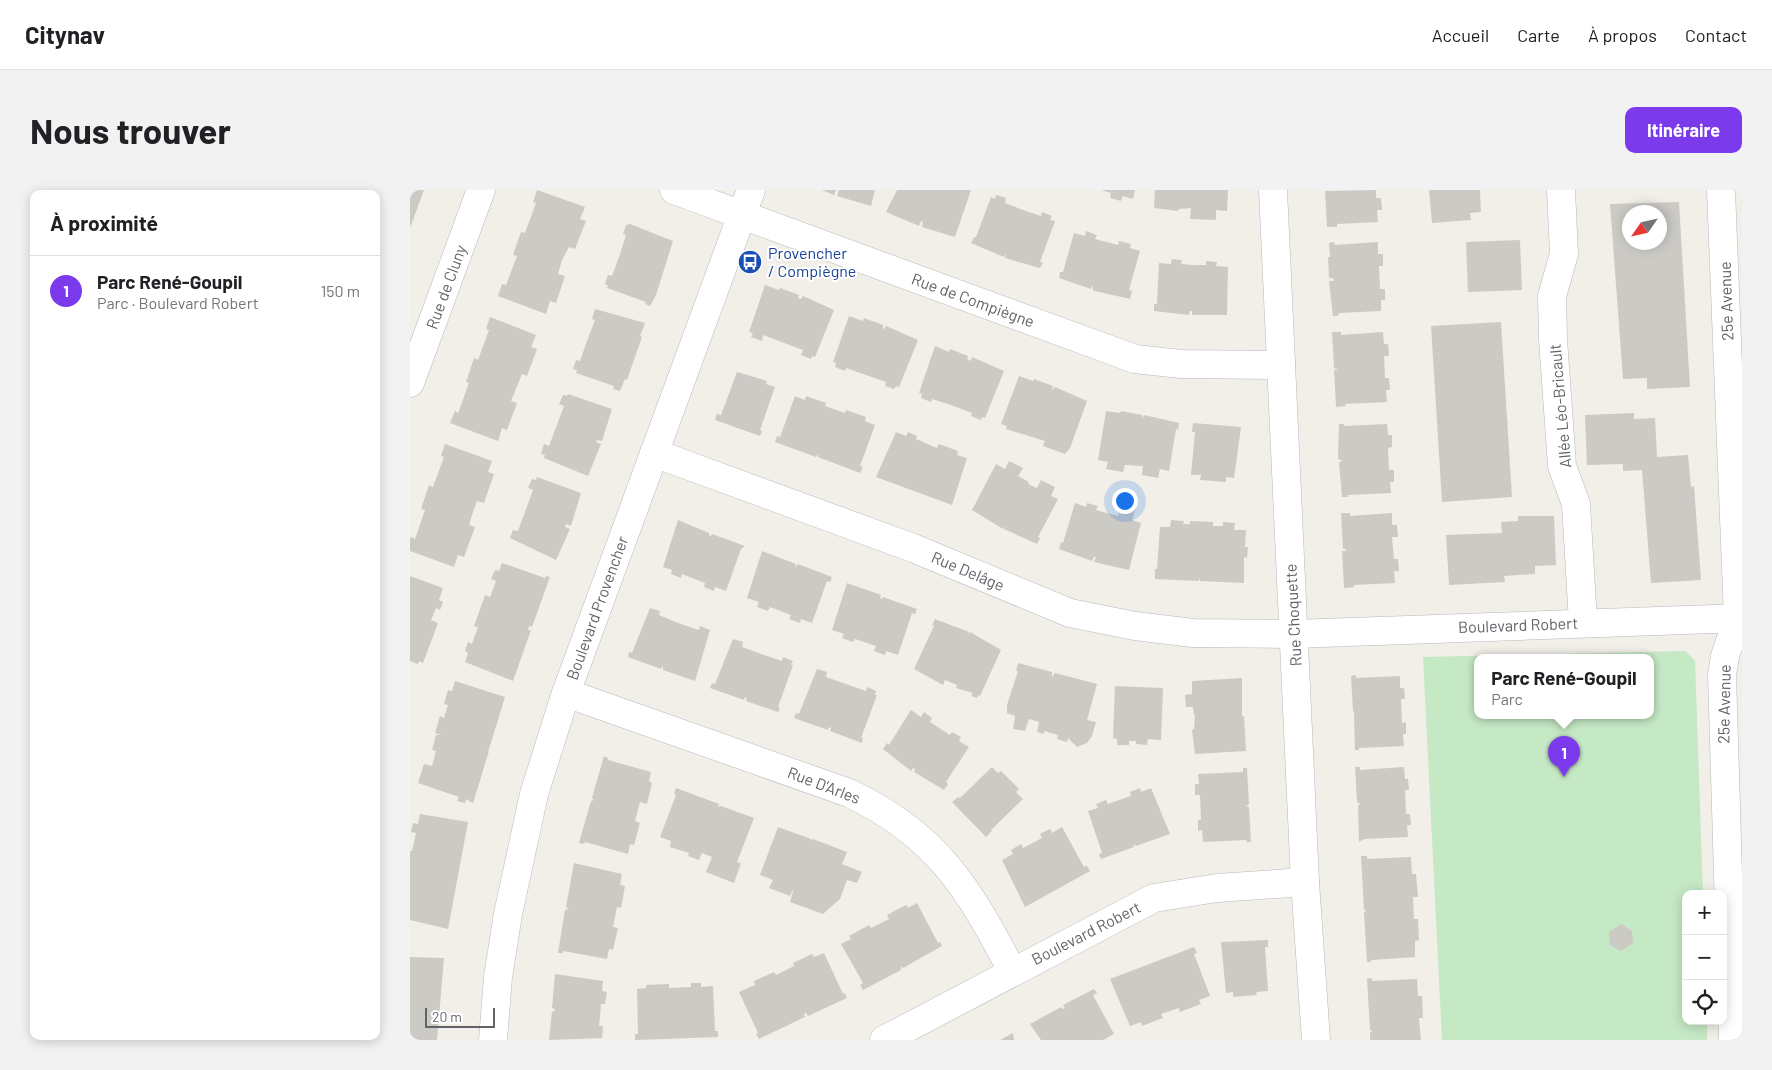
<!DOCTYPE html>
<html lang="fr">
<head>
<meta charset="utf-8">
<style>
  :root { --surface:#fff; --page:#f2f2f2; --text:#202124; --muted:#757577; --line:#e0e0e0; --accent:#7c3aed }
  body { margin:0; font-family:Barlow,sans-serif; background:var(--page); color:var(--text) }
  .controls { position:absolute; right:15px; bottom:15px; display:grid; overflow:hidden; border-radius:10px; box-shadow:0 2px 12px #0003 }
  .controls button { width:45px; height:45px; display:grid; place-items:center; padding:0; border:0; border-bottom:1px solid var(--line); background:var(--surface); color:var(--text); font:25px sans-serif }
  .compass { position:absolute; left:1212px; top:15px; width:45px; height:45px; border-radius:50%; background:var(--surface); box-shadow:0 2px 12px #0003; rotate:236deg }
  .scale { position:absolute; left:15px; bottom:12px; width:70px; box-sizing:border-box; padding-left:5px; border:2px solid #5f6368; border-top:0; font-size:14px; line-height:18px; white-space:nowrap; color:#5f6368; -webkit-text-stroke:4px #fff; paint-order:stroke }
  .you { position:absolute; left:714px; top:310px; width:18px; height:18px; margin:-12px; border:4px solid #fff; border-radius:50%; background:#1a73e8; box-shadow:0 0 0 8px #1a73e833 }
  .badge { display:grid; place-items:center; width:32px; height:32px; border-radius:50%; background:var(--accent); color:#fff; font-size:16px; font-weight:700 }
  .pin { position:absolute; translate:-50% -41px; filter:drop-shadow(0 1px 2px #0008) }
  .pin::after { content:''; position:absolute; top:26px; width:18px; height:15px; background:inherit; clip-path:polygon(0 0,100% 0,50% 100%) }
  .popup { position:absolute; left:1064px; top:464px; width:180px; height:65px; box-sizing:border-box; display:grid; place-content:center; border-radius:10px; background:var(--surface); filter:drop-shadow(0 1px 4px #0005); font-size:16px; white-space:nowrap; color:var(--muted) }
  .popup b { font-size:19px; color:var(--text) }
  .popup::after { content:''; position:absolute; left:50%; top:100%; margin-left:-10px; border:10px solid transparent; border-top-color:var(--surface) }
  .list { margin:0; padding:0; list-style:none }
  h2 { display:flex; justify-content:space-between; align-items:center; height:65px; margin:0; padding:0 20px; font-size:21px }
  h2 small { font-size:16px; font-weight:400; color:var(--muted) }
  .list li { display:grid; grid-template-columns:32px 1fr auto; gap:15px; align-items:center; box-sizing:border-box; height:70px; padding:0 20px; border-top:1px solid var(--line) }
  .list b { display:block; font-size:19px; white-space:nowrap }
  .list p { margin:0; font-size:16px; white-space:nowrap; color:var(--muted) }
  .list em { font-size:16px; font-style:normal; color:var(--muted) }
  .icon { flex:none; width:28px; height:28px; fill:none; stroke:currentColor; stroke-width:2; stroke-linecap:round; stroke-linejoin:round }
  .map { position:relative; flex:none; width:1332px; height:850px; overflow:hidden; border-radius:10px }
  header { display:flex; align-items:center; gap:30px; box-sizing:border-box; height:70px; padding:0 25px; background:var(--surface); border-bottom:1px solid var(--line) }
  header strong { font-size:24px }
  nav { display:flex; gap:28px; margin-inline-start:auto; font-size:18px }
  .intro { display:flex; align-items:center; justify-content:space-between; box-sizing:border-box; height:120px; padding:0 30px }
  h1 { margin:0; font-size:35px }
  .button { padding:12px 22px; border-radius:10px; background:var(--accent); color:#fff; font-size:18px; font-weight:700 }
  main { display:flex; gap:30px; padding:0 30px }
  aside { flex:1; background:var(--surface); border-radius:10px; box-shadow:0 2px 12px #0003 }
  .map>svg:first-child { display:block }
  .green { fill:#c5e8c5; fill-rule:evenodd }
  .building { fill:#cccac5; fill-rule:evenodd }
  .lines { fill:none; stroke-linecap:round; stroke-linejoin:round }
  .street-casing { stroke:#b5b8bc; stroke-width:29 }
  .secondary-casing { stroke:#b6babf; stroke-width:29 }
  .street { stroke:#fff; stroke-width:28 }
  .secondary { stroke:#fff; stroke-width:28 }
  .labels { text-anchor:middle; stroke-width:4; stroke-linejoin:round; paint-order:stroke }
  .transit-label { font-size:16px; fill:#164399; stroke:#fff; text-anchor:start }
  .street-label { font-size:16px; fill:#5f6368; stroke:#fff }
</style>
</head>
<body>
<header>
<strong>Citynav</strong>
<nav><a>Accueil</a><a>Carte</a><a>À propos</a><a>Contact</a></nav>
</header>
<div class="intro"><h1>Nous trouver</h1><a class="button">Itinéraire</a></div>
<main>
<aside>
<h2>À proximité<small></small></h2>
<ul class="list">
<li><span class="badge">1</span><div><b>Parc René-Goupil</b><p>Parc · Boulevard Robert</p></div><em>150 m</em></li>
</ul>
</aside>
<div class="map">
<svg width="1332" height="850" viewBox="0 0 1332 850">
  <rect width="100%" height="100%" fill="#f1efe8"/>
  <path class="green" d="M1276,461L1285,471L1293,704H1276V831H1297V850H1032L1013,467ZM1068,468H1240V526H1068Z"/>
  <g class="building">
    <path d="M0,0H14L0,38Z"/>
    <path d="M127,0L175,17L170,29L176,31L165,59L159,57L152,70L148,84L155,86L146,113L140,111L136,124L88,106L92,94L96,95L107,66L103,65L107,53L111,42L115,43L126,13L123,12Z"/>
    <path d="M412,0H426L424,5Z"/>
    <path d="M429,0H465L461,16L427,6Z"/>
    <path d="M487,0H561L545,47L512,37L513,32L511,31L509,36L476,22Z"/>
    <path d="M691,0H725L723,9L713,6L711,11L700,8L701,3Z"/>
    <path d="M745,0H818L817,21L806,20V30L780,29L781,18L769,19L768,21L744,18Z"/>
    <path d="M966,0V8H971L972,20H967L968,32L927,34V37H917L915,1Z"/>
    <path d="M1019,0H1070L1071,22L1060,23L1061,30L1022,33Z"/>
    <path d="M586,5L596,8L595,13L613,20L631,26L632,22L642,26L640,30L645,31L630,72H633L630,78L595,68L596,63L594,67L561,53L564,47H566L581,7L585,9Z"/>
    <path d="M1269,12L1280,197L1237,199V188L1213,189L1200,14ZM1220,22H1250V52H1220Z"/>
    <path d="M220,34L263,51L246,105L240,116L235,114L236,112L197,98L198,96L195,94L198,85L202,86L209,67L216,45L213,44L216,35Z"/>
    <path d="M676,41L687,45L685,49L708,55L709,51L721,54L720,58L730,61L719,100L722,101L720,109L685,101L683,100V95L681,99L649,88L650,82H653L664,43L675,46Z"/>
    <path d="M1110,50L1112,100L1058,102L1056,52Z"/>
    <path d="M924,52L925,55L968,52V64H973V76H969L970,99H975V110H971V121L929,123L928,126H923L919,91H924L923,88H919L918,67H920L919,53Z"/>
    <path d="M762,69L772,70L771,74L783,75H796V71L807,72L806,76L818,77L817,125H782V121H780L779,125L744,121V114H747L749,73L761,74Z"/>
    <path d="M355,95L369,100L370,98L389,105L388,108L391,109L393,106L424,120L405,167L402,166L401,169L391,165L393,160L353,145L352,151L341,147L343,143L339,142Z"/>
    <path d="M185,119L235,133L230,146L232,147L217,190L215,189L210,201L203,199L204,196L166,183L167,180L163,179L166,170L170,171L177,151L185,130L182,129Z"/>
    <path d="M439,126L453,131L454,128L473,135V140L476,136L508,150L489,197L486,196L484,199L475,196L476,192L436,178L435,181L425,177L426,173L423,172Z"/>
    <path d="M80,127L126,145L121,157L127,159L117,186L112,184L101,211L107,213L97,240L92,238L88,251L40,233L45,221L48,223L59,193L56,192L64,168L68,170L79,140L76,139Z"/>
    <path d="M1091,132L1102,307L1032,312L1021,136Z"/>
    <path d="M922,142H931V145L973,142L974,154H978L979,166H974L975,188H979L980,200H976L977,212L935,214L936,216L926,217L924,180L928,179L924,178Z"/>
    <path d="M525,156L539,162L540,159L558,166L557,169L561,171L562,167L594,181L575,228L572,227L571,230L561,226L562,223L541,215L522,209L521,212L511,208L512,204L509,203Z"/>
    <path d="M327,182L357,191L356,194L365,197L350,240L352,241L350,246L305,230L307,224L311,225Z"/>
    <path d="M609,186L623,191L624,189L643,196L642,201L645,197L677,211L660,258L655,264L633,256L635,251L596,239L597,236L591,234Z"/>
    <path d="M158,204L202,219L192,251L187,250L186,252L191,254L178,286L134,268L135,265L131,264L134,254L139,256L154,216L149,214L153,205L157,206Z"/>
    <path d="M385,206L395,210L396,206L416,213L415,216L435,223L436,220L456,227L455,231L465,235L450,276L453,277L450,283L408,267V264L406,267L365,252L367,246L370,247Z"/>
    <path d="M696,221L710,223L711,221L732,225V229L734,225L769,233L768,240L766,239L759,281L750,279L748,288L732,285L733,276L715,275L713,282L696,279L698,272L688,270Z"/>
    <path d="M1224,223V229L1245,228L1247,267L1278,265L1281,297L1284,296L1291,390L1241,393L1232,280L1213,281V274L1177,275L1175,225Z"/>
    <path d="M783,233L831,237L824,288L816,287V292L790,290L791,285H781L785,242H782Z"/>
    <path d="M929,234H934V236L977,234L978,245H982V257L978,258L979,280H984V292H980L981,303L938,305V307H932L929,272L933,271L928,269Z"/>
    <path d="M486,242L496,246L498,242L507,246L506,249L527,258L529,254L548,261L547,265L557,268L542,315L466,287Z"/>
    <path d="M35,254L82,271L78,282L84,284L74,313L67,311L62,325L59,335L65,337L54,367L48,365L44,377L0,361V349L1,347L5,349L15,320L11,319L19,295L23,297L34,267L31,266Z"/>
    <path d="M599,271L613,278L608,286L619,292L618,294L627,298L631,290L645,297L641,306L648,309L628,347L630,348L627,354L594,339L595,335L593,339L562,320L586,274L595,279Z"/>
    <path d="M127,287L171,303L161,336L156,334L155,337L160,339L146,370L100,348L103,340L108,341L123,300L118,298L122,289L126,290Z"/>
    <path d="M665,313L676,317L677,313L688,316L686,320L708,326L711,313L726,318L722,330L731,333L719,380L684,372L686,367H684L682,371L649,359L651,352L653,353Z"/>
    <path d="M931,323H940V326L982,323V335H987L988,347H982L984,369H988L989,381H984L985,393L944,395V397L934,398L932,361H936V359H933Z"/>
    <path d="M1108,326H1144L1146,375L1125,376V384L1094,386L1095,392L1039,395L1036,345L1092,343L1091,332L1108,331Z"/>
    <path d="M268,330L299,343V345L301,346L302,344L335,356L331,359L316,401L305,397L304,401L294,397L295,393L272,384L271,388L261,384L262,380L253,377Z"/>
    <path d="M761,330L774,331L773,334H780V331L803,332V336H813V332L825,333L824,340H836L835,357H838L837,368L834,367V393L790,391V387L789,391L745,389V379H747L750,337H760Z"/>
    <path d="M352,361L386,374L385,378L388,374L422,387L420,392L417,391L402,433L391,429L390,433L379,429L381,425L360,417L358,421L347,417L349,412L337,408Z"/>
    <path d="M92,373L135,388L136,386L140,387L122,437L119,436L118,440H121L103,491L55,472L58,463L55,461L58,452L62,454L68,437L64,436L75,405L80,407L86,391L81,389L85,380L89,381Z"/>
    <path d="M0,386L33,398L29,410L33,412L30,420L26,418L21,430L28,433L13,473L9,471L8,474L0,471Z"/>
    <path d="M437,393L471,405L470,408L472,409L473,407L507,419L505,424L502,423L488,465L476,461L475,465L464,461L466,456L445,449L443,452L432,448L434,444L422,440Z"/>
    <path d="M240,418L250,421L249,425L268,433L289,440L290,436L300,440L285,491L253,480V476L251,479L218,467L219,462L222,463Z"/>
    <path d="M525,429L559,442L557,446L560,442L591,460L570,506L568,505L567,508L561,506L563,503L546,498L547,495L535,490L533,495L504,479L524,436L522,435Z"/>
    <path d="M323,449L333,452L332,457L351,464L372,471L373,467L383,471L381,475H383L368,517L370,518L368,522L336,511L337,508L335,507L334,510L300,498L302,493L305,494Z"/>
    <path d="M608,473L642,482V487L645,483L687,494L677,530L686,532L682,546L677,553L667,557L658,548L657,552L647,549L648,545L634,541V544L627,542L629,532L619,529L615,541L603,539L605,526L597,523V515L608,481H606Z"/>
    <path d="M407,479L417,482L416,487L456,501L457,497L466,501L465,505H467L451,548H453L452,553L420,541L421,538L419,537L418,540L384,528L386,523L389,524Z"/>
    <path d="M946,485V488L990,486V498H994L995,509H991L992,533L996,532V544H993L994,556L949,558V560H945L944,525H945L943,521L941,486Z"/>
    <path d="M832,488V526H834L836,561L785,564L782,540L784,539L785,525H784L783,517H776L775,505L782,504V491Z"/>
    <path d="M45,491L95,507L79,559L77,560L79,561L63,613L56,609L55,613L47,611L49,607L8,593L14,574L22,576L26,561L22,560L26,545H31L25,543L30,526L34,528L38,515L34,514L38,500L42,501Z"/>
    <path d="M705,496L753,498L751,550L738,549L737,555L726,554V551H719V555H707V549L703,548Z"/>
    <path d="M501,520L511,527L514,522L522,528L520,532L540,545L542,542L551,547L549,551L559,557L536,592L538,594L534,600L504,582L505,579L503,578L501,581L473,559L477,553L479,555Z"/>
    <path d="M194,566L198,568V570L241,582L239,591L242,593L237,614L230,612L225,631L230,633L224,655L220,654L218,664L175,652L174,654L169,653L181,611L184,610L182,608Z"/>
    <path d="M582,577L588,583L591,581L609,599L606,602L613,609L581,640L582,641L576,647L542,612L548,607L550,608Z"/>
    <path d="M945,577H950V580L994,577L995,589H998L999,600H995L996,624H1000L1001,635H997L998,647L954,649L949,652L948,616L950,614L947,612Z"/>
    <path d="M833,578H837L839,614L836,616L839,617L841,652H837L836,650L793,652L792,640L788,641V630H791L790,605H785V594H789L788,584L833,582Z"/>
    <path d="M266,598L309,614L308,617L311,616L344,628L327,672L331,673L324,693L296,682L302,667L292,663L289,670L278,666L279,663L260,657L261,651L250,647L266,605L264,604Z"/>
    <path d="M730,598L731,602L741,598L760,644L726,656L724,654V657L691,669L689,664L692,663L678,621L688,618L686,614L696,610L698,614L721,606L720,602Z"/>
    <path d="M10,624L58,632L38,739L0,730V661H2L6,643L1,642L3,633L8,634Z"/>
    <path d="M368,637L401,649V651L403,649L437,662L432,674L452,682L447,693L437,690L430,709L413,724L380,712L384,698L380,706L359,698L363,690L350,685Z"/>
    <path d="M652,637L674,677L677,676L680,681L615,717L592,670L603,664L601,660L611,654L613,658L632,648L630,644L640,639L642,643Z"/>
    <path d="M951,666H957V669L1001,667L1002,684H1006L1008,707H1003L1004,729H1008L1009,750L1005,751V767L961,770V772H957L954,722L956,721L954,719Z"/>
    <path d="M164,673L212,684L210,695L215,696L211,718L207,717L203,737L208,738L203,760L199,759L197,769L153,761V763H148L155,720L159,719L156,717Z"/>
    <path d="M507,713L528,753L530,752L532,756L493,778L491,776V780L453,800L450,795L453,793L431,754L441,749L439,746L459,735L461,738L479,729L477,725L496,715L498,718Z"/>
    <path d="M1211,734L1222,741L1223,753L1211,761L1200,755L1199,742Z"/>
    <path d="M858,750V757H855L858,801L846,802L847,805L823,807V802L816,803L811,752Z"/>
    <path d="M784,757L787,763L784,764L800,806L789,810L791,814L770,822L769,818L751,824L753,828L732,836L731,832L720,836L700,789Z"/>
    <path d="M414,763L433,804L435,803L437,808L398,826L396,823L394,824L395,827L349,849L346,844L348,843L329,802L345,795L344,791L364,782L366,785L384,776L383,773L402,764L404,767Z"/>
    <path d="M0,767L34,768L27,850H0Z"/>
    <path d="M145,784L193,791L192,801L197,802L195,814H191L190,826L189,836H193L192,848L139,850L142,821L144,822L145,819L142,818Z"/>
    <path d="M962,788V791L1007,789L1008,806H1012L1013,828H1009L1011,850H960V843L963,841L960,840L957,789Z"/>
    <path d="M281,793H291V797L303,796L305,841H308V847L225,850V844H228L227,799L236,798V795L259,794V798L281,797Z"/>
    <path d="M684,799L687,803L683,805L704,844L693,850H631L620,834L651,817L652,819L655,818L653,815Z"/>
    <path d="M603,843L604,850H590Z"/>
  </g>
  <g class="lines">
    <g class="street-casing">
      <g id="street">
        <path d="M264,0L725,169L771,174L871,175"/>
        <path d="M863,0L895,692L906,850"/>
        <path d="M1151,0L1154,64L1142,106L1143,149L1152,276L1166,314L1173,432"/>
        <path d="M1311,0L1328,428L1315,466L1312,485L1323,850"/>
        <path d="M0,193L71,0"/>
        <path d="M244,263L503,358L660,423L725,436L783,443L884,444L1332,428"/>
        <path d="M156,503L439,603C526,644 559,698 602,781"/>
      </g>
    </g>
    <g class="secondary-casing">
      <g id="secondary">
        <path d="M83,850L88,787L98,724L124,604L156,503L341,0"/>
        <path d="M474,850L744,708L807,698L895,692"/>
      </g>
    </g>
    <use href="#street" class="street"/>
    <use href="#secondary" class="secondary"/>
  </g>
  <defs>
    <g id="bus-disc" transform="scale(1.25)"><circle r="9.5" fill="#1a4fb4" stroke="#fff"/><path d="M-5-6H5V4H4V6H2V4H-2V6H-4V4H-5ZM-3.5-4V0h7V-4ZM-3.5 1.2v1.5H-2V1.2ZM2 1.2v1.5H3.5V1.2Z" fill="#fff"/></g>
  </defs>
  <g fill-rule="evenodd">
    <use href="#bus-disc" x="340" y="72"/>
  </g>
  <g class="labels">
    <g class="transit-label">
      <text x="358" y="69">Provencher<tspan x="358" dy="18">/ Compiègne</tspan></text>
    </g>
    <g class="street-label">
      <text transform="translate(36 97) rotate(-70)" y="6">Rue de Cluny</text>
      <text transform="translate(563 110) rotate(20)" y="6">Rue de Compiègne</text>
      <text transform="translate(1316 111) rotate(-92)" y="6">25e Avenue</text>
      <text transform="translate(1150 216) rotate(-95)" y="6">Allée Léo-Bricault</text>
      <text transform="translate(558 381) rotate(23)" y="6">Rue Delâge</text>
      <text transform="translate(187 418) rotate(-70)" y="6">Boulevard Provencher</text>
      <text transform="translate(883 425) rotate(-93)" y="6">Rue Choquette</text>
      <text transform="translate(1108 435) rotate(-2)" y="6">Boulevard Robert</text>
      <text transform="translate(1314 514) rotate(-89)" y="6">25e Avenue</text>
      <text transform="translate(414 595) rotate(21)" y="6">Rue D'Arles</text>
      <text transform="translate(676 743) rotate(-27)" y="6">Boulevard Robert</text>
    </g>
  </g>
</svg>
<div class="controls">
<button>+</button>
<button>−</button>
<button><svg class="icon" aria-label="locate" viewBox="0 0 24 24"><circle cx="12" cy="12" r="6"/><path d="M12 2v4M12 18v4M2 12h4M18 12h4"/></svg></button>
</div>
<svg class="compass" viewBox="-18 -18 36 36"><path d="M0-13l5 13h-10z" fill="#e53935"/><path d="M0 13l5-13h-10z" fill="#757577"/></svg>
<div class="scale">20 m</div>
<div class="you"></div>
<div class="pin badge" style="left:1154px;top:587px">1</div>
<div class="popup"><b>Parc René-Goupil</b>Parc</div>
</div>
</main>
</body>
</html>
